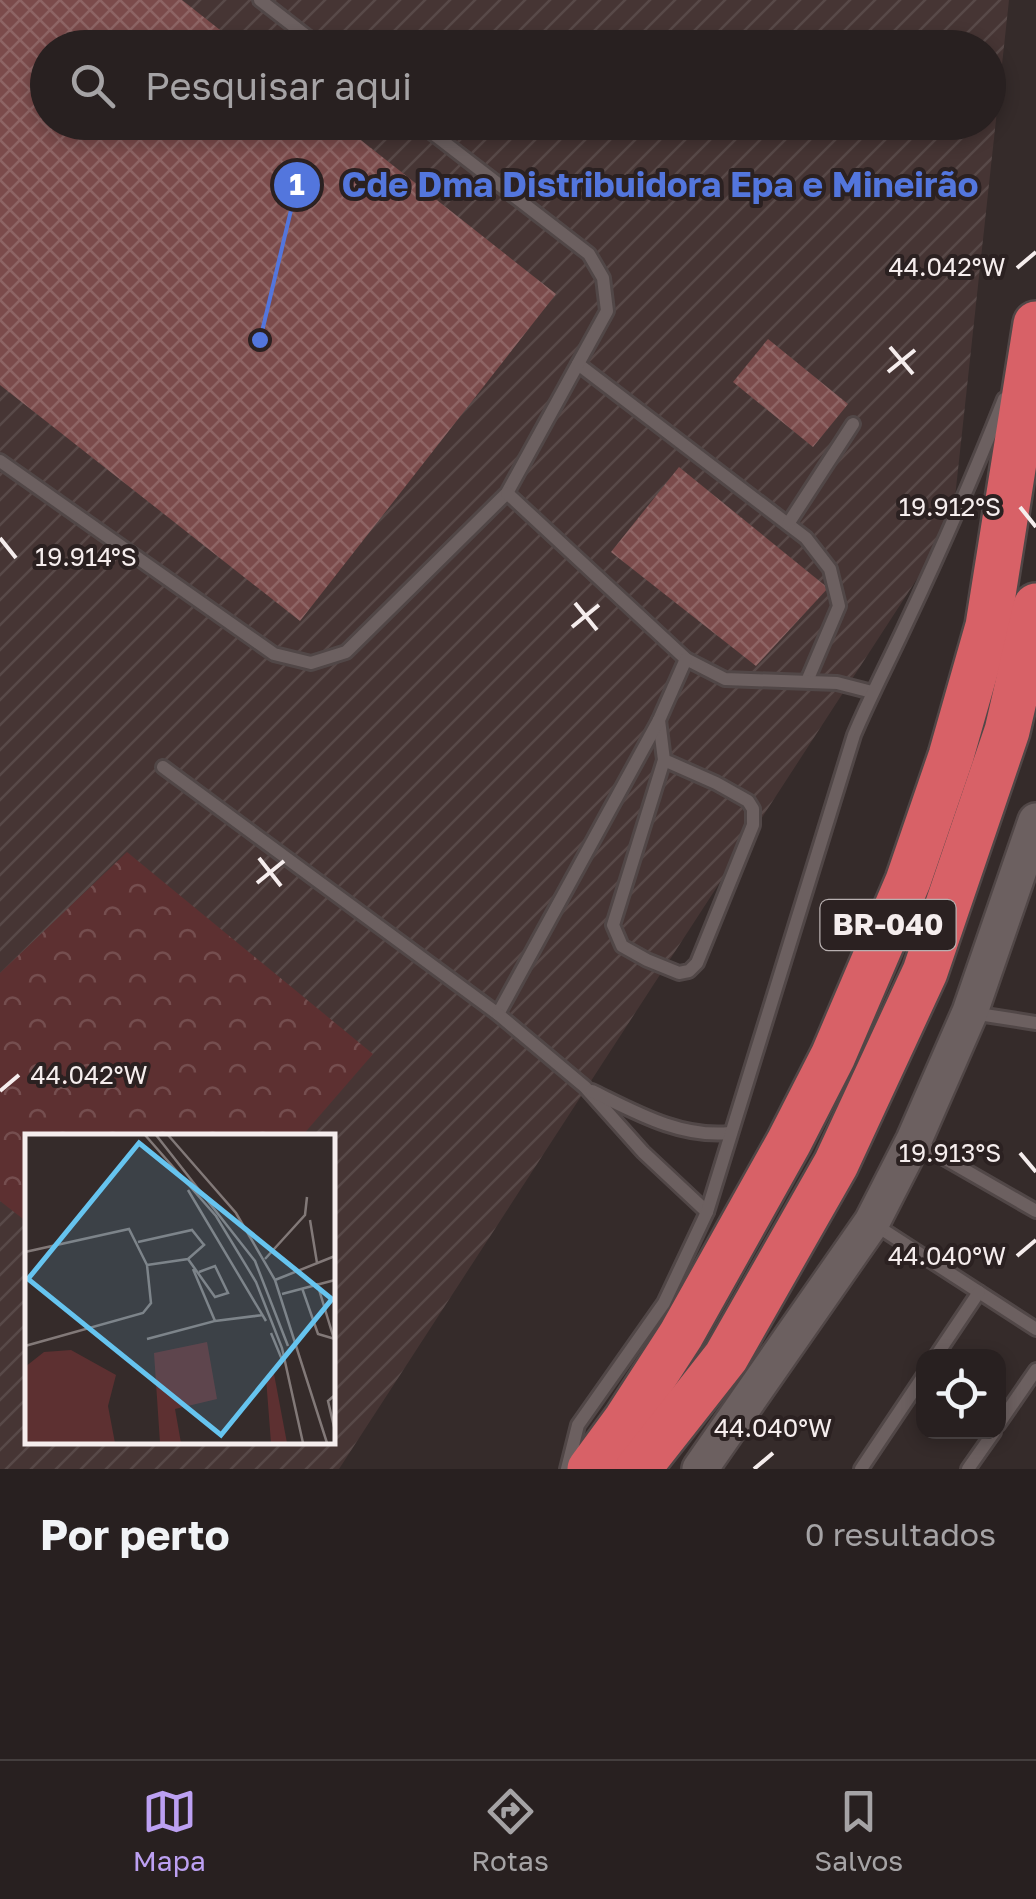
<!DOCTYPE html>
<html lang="pt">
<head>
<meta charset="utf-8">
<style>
  :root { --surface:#282020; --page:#342d2d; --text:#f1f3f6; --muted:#a5a3a5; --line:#443e3e; --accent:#bca0f2 }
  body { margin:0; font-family:"Golos Text",sans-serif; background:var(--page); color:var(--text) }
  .controls { position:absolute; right:30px; bottom:30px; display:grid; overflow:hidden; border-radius:20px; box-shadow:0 5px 15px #0003 }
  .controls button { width:90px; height:90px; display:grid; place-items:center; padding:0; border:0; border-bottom:2px solid var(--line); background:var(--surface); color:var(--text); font:50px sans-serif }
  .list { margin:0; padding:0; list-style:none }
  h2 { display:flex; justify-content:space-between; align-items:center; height:130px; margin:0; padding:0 40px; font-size:42px }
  h2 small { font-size:32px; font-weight:400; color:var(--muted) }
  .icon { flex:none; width:55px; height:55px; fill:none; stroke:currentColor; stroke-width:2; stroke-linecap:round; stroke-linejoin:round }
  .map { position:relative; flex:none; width:1036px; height:1469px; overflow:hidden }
  .search { position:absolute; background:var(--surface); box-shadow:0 5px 15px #0003; left:30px; right:30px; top:30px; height:110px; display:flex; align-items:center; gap:25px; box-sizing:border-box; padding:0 35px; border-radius:55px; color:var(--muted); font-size:38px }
  .sheet { height:290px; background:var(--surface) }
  nav { display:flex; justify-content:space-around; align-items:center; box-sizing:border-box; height:140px; border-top:2px solid var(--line); background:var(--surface); font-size:28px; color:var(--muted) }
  nav a { display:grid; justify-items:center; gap:5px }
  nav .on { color:var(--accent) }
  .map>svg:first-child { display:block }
  .industrial { fill:url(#industrial-furrows); fill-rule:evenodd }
  .forest { fill:url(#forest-crowns) }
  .building { fill:url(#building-cross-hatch) }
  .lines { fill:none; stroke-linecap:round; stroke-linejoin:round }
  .lane-casing { stroke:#514747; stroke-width:18 }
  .secondary-casing { stroke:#514747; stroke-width:40 }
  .highway-casing { stroke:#514747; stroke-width:50 }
  .lane { stroke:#6c6060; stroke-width:12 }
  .secondary { stroke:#6c6060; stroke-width:35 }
  .highway { stroke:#d86167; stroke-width:45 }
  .ticks { fill:none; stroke:#f5eded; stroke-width:4 }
  .labels { text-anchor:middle; stroke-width:8; stroke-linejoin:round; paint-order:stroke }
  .shield { fill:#2b2121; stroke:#b8b0b0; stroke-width:2.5 }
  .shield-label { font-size:30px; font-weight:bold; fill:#f5eded }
  .inset-road { fill:none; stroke:#827978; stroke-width:2.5 }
  .view { fill:#66c4ef; fill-opacity:0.15; stroke:#66c4ef; stroke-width:5 }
  .inset-edge { fill:none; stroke:#f5eded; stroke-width:5 }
  .ticks-label { font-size:25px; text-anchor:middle; fill:#f5eded; stroke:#2b2121; stroke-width:8; stroke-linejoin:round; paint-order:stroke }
  .leader { fill:none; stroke:#5376dd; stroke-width:4 }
  .callout-dot { fill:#5376dd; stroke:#2b2121; stroke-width:4 }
  .mark-label { font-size:30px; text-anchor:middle; font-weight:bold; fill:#fff }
  .callout-label { font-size:35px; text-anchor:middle; font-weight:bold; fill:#5376dd; stroke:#2b2121; stroke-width:8; stroke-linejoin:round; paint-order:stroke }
</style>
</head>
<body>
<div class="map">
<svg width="1036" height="1469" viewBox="0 0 1036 1469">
  <defs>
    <pattern id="industrial-furrows" width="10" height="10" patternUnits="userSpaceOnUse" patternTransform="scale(2.5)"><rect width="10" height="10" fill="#463534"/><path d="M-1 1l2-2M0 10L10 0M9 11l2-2" fill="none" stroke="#584948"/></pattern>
    <pattern id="forest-crowns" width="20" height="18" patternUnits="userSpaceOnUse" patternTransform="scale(2.5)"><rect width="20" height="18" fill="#5d3031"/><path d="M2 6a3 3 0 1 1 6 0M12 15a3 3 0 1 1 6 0" fill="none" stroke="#754e4f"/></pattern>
    <pattern id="building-cross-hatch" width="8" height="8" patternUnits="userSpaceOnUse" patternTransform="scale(2.5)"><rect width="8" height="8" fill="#7b4b4b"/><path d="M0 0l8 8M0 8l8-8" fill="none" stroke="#8e6565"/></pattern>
  </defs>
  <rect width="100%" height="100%" fill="#352b2a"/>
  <path class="industrial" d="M0,0H1009L952,525L339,1469H0ZM48,48H988V122H48ZM28,1136H332V1442H28Z"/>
  <path class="forest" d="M127,852L373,1054L302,1136H28L27,1222L0,1201V973Z"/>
  <g class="building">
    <path d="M0,0H182L243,48H48V122H338L556,294L300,621L0,385Z"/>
    <path d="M768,339L848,404L813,447L733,382Z"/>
    <path d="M679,467L828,588L756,666L611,552Z"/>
  </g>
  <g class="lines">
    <g class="lane-casing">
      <g id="lane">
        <path d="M260,0L322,48"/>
        <path d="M578,364L806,538L830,569L839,606L807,681"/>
        <path d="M0,461L274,654L311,663L346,652L507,493L607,311L603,278L589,254L418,122"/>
        <path d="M507,493L686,659L725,679L837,683L872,692"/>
        <path d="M788,524L853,424"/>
        <path d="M664,760L716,783L748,801L753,809V825L697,963L689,971L679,973L647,960L622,946L613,925L664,760L659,720L686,659"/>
        <path d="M163,767L498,1014L659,720"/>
        <path d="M972,1013L1036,1023"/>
        <path d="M498,1014L585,1087L643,1152L707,1212"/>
        <path d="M592,1091C635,1112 680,1138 730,1133"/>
        <path d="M916,1142L1036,1211"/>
        <path d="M874,1224L1036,1329"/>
        <path d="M936,1356L979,1292"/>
        <path d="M998,1425L1036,1370"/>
        <path d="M567,1469L578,1425L664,1303L707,1212L854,735C870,697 889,661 906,624C941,550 974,475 1004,399"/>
        <path d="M861,1469L924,1375"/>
        <path d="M968,1469L994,1432"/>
      </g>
    </g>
    <g class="secondary-casing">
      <path id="secondary" d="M700,1469L872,1222L914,1140L970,1012L1036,821"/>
    </g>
    <g class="highway-casing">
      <g id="highway">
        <path d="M590,1469L626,1420L681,1335L789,1142L833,1056L908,881L951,756L988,626L1036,324"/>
        <path d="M638,1469L726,1357L836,1164L925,972L1007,731L1036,606"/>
      </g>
    </g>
    <use href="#lane" class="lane"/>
    <use href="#secondary" class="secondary"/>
    <use href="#highway" class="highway"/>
  </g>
  <path class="ticks" d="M1017,268L1036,252M890,347L913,374M888,372L915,350M1020,507L1036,527M0,538L16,558M575,603L597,630M572,627L599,605M259,858L281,886M257,883L284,861M0,1091L19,1075M1020,1153L1036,1172M1017,1256L1036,1240M754,1469L773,1453"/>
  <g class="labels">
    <rect class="shield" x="820.5" y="900" width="135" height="50" rx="8"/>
    <g class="shield-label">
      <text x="888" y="935">BR-040</text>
    </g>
  </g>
  <g transform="translate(25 1134)">
    <rect width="310" height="310" fill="#352b2a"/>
    <path d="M182,208L192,265L150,275L156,309H135L129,219ZM46,216L91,241L83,272L90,309H0V233L19,218ZM249,240L262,309H246L241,244Z" fill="#5d3031"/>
    <path class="inset-road" d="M120,1L191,82L231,148L257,214L278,309M131,1L230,127L263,212M143,1L211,79L250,146L302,309M163,56L241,187M285,86L292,129M113,108L167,96L179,111M0,118L104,95L122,131L126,169L118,179L0,212M163,125L190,163L203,159L190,132L174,138M240,125L280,81L282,63M122,131L163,125L180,110M250,146L310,122M292,149L309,205M277,154L293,200L310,205M257,160L310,146M190,187L238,181M246,199L258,228M122,205L190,187L168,135M310,261L303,267L310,297"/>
    <path class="view" d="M114,9L307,165L196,301L3,145Z"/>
    <rect width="310" height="310" class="inset-edge"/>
  </g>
  <g class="ticks-label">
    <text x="947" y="276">44.042°W</text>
    <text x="950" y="516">19.912°S</text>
    <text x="86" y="566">19.914°S</text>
    <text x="89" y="1084">44.042°W</text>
    <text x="950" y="1162">19.913°S</text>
    <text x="947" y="1265">44.040°W</text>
    <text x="773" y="1437">44.040°W</text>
  </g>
  <path class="leader" d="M260 340L297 185"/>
  <g class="callout-dot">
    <circle cx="260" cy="340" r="10"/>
    <circle cx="297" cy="185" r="25"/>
  </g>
  <g class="mark-label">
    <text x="297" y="195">1</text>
  </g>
  <g class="callout-label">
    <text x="660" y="197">Cde Dma Distribuidora Epa e Mineirão</text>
  </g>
</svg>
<div class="controls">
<button><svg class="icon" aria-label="locate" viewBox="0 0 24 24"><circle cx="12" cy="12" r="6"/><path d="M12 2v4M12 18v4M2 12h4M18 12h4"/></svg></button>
</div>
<div class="search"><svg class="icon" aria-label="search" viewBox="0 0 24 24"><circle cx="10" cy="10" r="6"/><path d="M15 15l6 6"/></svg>Pesquisar aqui</div>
</div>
<section class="sheet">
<h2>Por perto<small>0 resultados</small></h2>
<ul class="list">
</ul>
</section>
<nav>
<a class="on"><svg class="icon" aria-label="map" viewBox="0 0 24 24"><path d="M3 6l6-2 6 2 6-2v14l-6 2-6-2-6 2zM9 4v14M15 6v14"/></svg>Mapa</a>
<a><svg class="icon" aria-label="directions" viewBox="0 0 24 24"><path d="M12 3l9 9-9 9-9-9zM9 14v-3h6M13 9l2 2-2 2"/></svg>Rotas</a>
<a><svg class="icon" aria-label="saved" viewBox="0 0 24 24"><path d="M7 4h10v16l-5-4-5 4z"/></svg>Salvos</a>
</nav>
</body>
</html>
